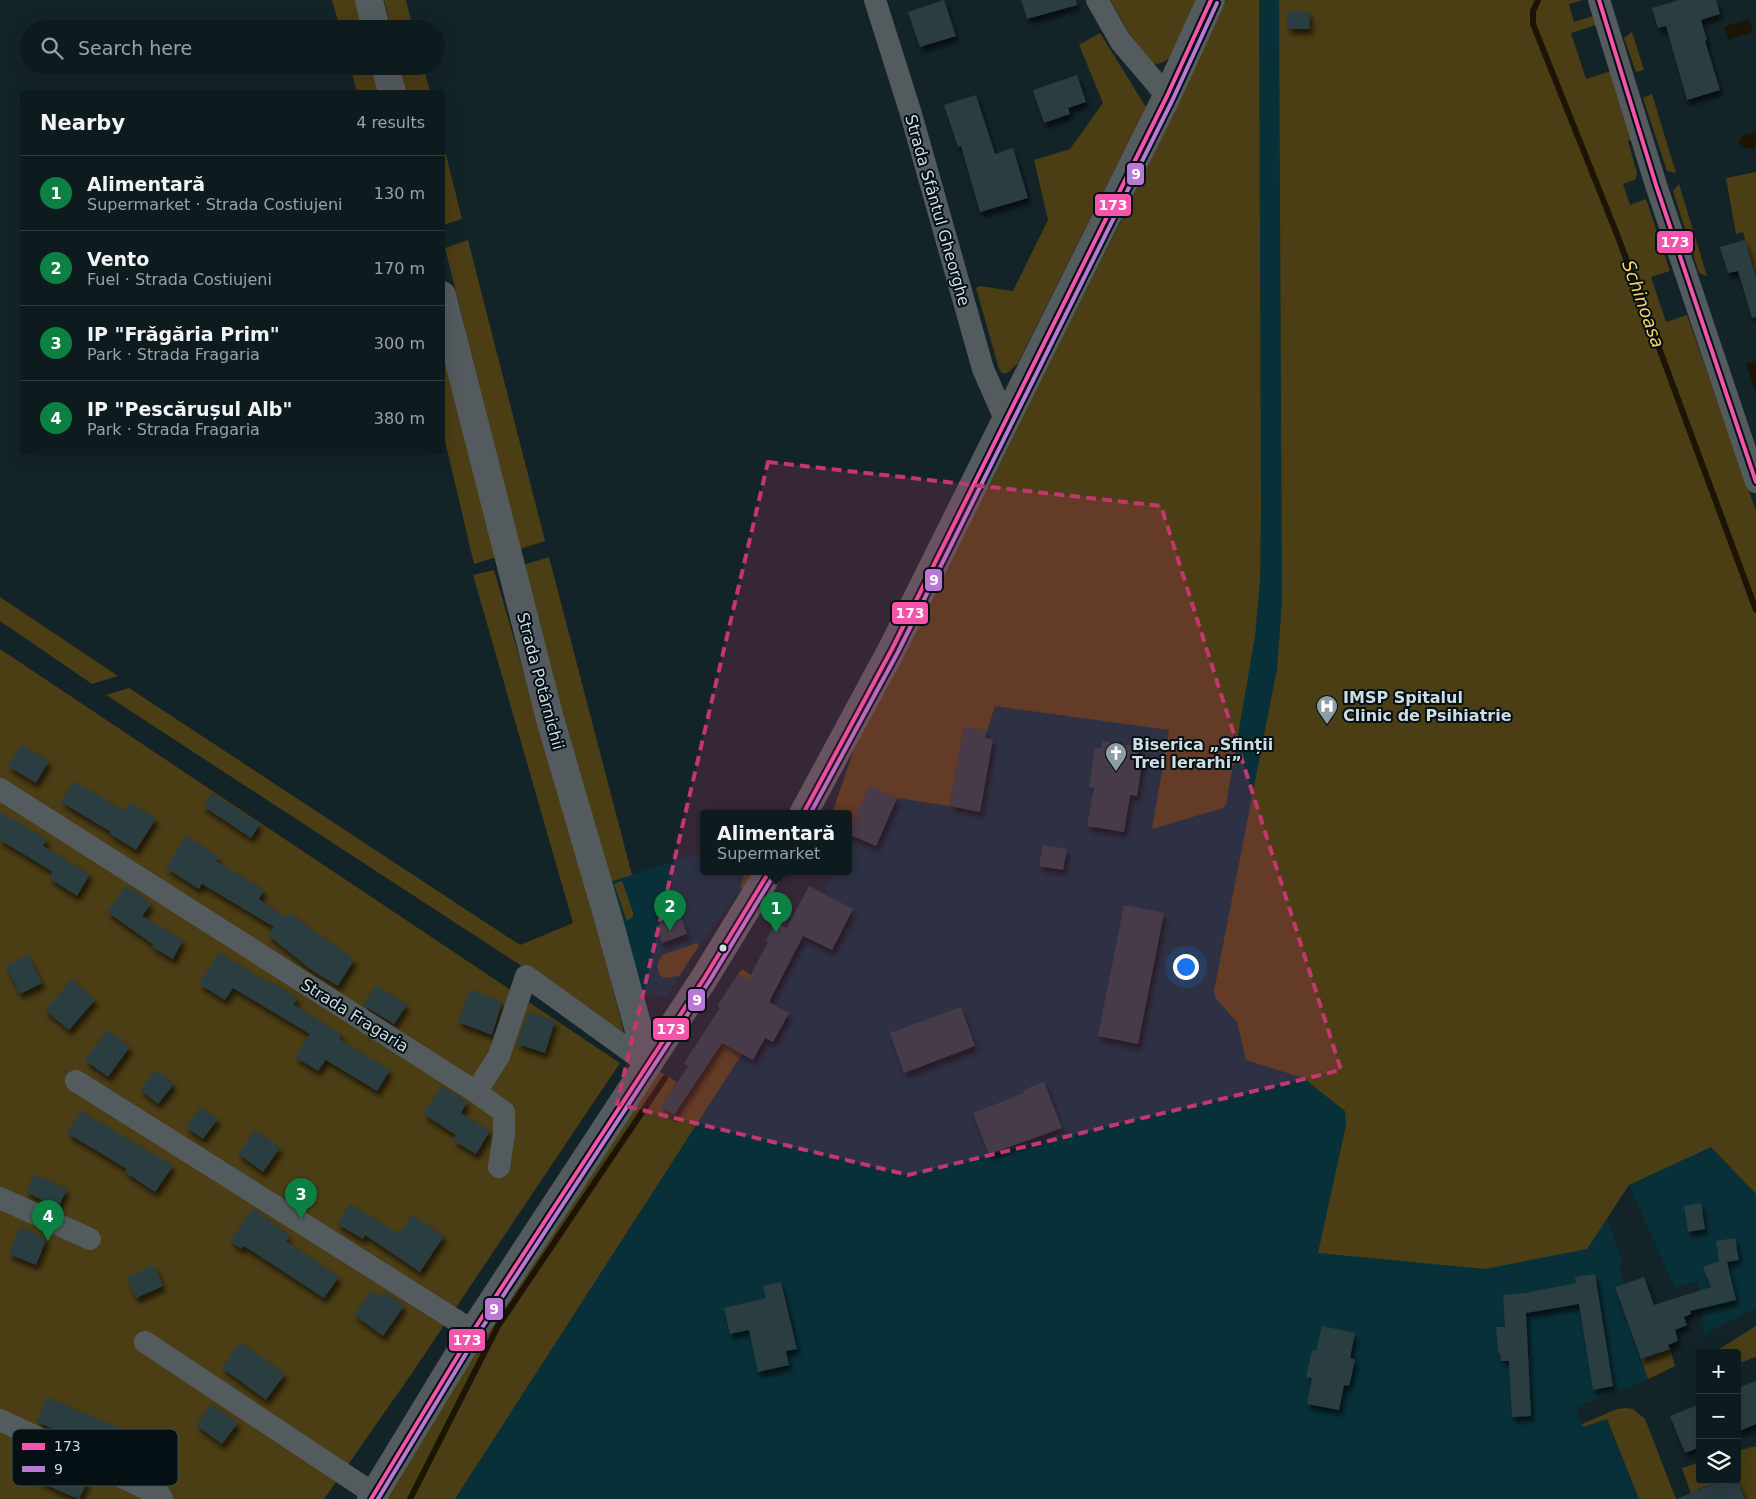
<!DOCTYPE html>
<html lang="en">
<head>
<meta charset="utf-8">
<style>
  :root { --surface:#0e1b1e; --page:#172427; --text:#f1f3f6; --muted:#9ba1a4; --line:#2e393c; --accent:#0b8043 }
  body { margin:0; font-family:"DejaVu Sans",sans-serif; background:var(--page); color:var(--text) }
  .controls { position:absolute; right:15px; bottom:15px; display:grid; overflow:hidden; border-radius:5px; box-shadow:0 5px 20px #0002 }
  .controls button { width:45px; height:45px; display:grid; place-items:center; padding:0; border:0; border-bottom:1px solid var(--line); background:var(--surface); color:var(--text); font:25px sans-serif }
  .you { position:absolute; left:1185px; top:966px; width:18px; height:18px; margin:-12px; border:4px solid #fff; border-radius:50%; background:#1a73e8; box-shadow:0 0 0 8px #1a73e833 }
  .badge { display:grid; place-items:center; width:32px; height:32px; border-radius:50%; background:var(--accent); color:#fff; font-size:16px; font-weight:700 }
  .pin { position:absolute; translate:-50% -41px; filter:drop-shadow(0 1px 2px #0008) }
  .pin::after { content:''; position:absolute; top:26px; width:18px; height:15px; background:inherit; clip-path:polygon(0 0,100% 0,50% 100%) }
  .popup { position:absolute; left:700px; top:810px; width:152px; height:65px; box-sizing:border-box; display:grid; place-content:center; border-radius:5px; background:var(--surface); filter:drop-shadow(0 1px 4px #0005); font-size:16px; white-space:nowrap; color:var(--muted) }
  .popup b { font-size:19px; color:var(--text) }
  .popup::after { content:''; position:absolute; left:50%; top:100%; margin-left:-10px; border:10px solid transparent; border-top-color:var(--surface) }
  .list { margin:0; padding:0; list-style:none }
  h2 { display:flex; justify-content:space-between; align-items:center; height:65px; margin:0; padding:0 20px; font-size:21px }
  h2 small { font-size:16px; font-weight:400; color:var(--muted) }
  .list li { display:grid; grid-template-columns:32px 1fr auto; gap:15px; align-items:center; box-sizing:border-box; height:75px; padding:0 20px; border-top:1px solid var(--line) }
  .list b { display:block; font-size:19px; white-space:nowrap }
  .list p { margin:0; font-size:16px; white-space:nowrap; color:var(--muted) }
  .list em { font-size:16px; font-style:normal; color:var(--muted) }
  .icon { flex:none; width:28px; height:28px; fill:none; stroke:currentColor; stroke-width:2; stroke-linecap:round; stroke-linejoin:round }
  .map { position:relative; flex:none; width:1756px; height:1499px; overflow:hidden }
  .search { position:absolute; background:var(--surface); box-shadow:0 5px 20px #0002; left:20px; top:20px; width:425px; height:55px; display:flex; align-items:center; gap:12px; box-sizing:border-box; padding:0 18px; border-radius:28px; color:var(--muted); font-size:19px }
  .panel { position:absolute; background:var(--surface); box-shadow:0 5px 20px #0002; left:20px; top:90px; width:425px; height:365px; border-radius:5px }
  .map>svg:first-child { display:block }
  .built { fill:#083039 }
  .green { fill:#4b3d14 }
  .water { fill:#1d1504 }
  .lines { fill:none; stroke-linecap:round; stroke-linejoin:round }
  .stream { stroke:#1d1504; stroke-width:6 }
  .building { fill:#2a3c41; filter:url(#shadow) }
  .minor { stroke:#545b5e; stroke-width:22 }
  .tertiary { stroke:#545b5e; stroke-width:28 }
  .bus-1-casing { stroke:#041013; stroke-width:8 }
  .bus-2-casing { stroke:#041013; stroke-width:8 }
  .bus-1 { stroke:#f653ac; stroke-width:4 }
  .bus-2 { stroke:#ba77d6; stroke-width:4 }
  .marked { fill:#c4366f; fill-opacity:0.2; stroke:#c4366f; stroke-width:4; stroke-dasharray:10 6; stroke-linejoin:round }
  .bus-dot { fill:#cedee3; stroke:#041013; stroke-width:2 }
  .labels { text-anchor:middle; stroke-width:4; stroke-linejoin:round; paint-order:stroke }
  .street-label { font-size:16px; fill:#cedee3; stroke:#041013 }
  .poi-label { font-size:16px; font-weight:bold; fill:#cedee3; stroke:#041013; text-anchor:start }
  .water-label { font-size:18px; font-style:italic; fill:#fcd168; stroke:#041013 }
  .key { fill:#041013; stroke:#414e51; stroke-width:1 }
  .key-label { font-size:14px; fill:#cedee3 }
  .line-badge { stroke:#041013; stroke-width:2 }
  .badge-label { font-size:14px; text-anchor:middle; font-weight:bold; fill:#fff }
</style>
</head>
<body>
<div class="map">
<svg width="1756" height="1499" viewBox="0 0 1756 1499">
  <defs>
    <filter id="shadow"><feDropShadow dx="3" dy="5.5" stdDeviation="2.5" flood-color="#0009"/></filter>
  </defs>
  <rect width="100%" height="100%" fill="#132428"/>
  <g class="built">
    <path d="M1228,0H1509L1756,664V1308L1709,1331L1705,1337L1697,1281L1675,1288L1629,1185L1607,1218L1623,1264L1618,1266L1624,1283L1615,1287L1648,1379L1576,1407L1583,1427L1606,1419L1639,1499H455L742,1054L822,900L833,872H848L849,834Z"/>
    <path d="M703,852L704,872H753L699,946L667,996L643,995L606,883Z"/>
  </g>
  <g class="green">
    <path d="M332,0H356L364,29H340Z"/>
    <path d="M384,0H406L413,29H391Z"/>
    <path d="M1110,0H1198L1170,57C1162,65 1156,65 1146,62Z"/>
    <path d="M1226,0H1259L1261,512L1260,581L1255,636L1226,805L1223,808L1152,829L1169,730L995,706L987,731L964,727L950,806L897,798L849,834L848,814H832L854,749L938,586L1128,207Z"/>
    <path d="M1279,0H1583L1569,4L1574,22L1593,16L1596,25L1571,33L1586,79L1611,71L1634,139L1628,141L1637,173L1635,180L1623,184L1630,205L1646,199L1670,271L1651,277L1666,322L1687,315L1756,511V1194L1711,1147L1629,1185L1587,1249L1485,1269L1318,1253L1346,1125L1345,1111L1303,1078L1246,1060L1237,1022L1215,998L1214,991L1277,669L1282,601Z"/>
    <path d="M1632,32L1644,70L1636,72L1624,38Z"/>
    <path d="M1100,33L1146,107L1018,363L1009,372L1003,374L999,369L976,288L980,286L1013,291L1048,220L1034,160L1070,149L1103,103L1079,45Z"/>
    <path d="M350,66H374L381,92H357Z"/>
    <path d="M400,66H423L430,92H406Z"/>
    <path d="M1652,94L1676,173L1667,171L1643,98Z"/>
    <path d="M443,143L462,219L443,225H442Z"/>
    <path d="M1756,172V277L1743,232L1736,234L1726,178Z"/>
    <path d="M1679,184L1707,276L1699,273L1673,191Z"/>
    <path d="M468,240L545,541L520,549L445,248Z"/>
    <path d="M442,340L497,557L474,564L443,432Z"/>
    <path d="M549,557L632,875L606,883L523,565Z"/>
    <path d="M494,570L594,915L624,1033L106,695L129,688L520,945L573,923L473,575Z"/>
    <path d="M0,597L118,676L92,684L0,621Z"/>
    <path d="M0,649L620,1063L410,1376L324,1499H0Z"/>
    <path d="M745,872H753L743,889L740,888Z"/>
    <path d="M622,881L633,912V917L627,921L614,884Z"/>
    <path d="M697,943L699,946L679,976L664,978L659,974L657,965L662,955Z"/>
    <path d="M742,969L775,991L742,1054L455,1499H384L407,1456L655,1069L677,1082L661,1107L674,1115L758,987L738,974Z"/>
    <path d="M1756,1326V1357L1737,1364V1353H1713Z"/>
    <path d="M1670,1349L1675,1366L1648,1379L1641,1359Z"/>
    <path d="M1626,1408L1633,1409L1645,1419L1676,1499H1639L1607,1419L1583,1427L1582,1424L1617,1409Z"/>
    <path d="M1756,1446V1499H1745L1737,1480V1451Z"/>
    <path d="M1700,1462V1480H1722L1697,1490L1700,1499H1693L1682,1468Z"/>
  </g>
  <g class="water">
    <path d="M1749,19L1753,32L1728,40L1724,27Z"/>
    <path d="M1756,133L1755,149L1745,148L1739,143V139L1746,134Z"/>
    <path d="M1756,361V393L1746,364Z"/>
  </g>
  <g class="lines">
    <g class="stream">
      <path d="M1538,0L1533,11V24L1618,237L1756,610"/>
      <path d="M410,1499L498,1326L665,1078"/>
    </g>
  </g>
  <g class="building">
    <path d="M944,0L956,36L920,47L908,12Z"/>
    <path d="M1021,0H1076L1077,5L1027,19Z"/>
    <path d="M1679,0H1716L1720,14L1701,20L1707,40L1705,41L1720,90L1687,100L1666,26L1658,28L1652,8Z"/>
    <path d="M1287,11H1309L1310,29H1288Z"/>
    <path d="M1077,75L1086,102L1068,108L1070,114L1044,123L1033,90Z"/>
    <path d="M976,95L995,154L1013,148L1028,198L980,212L961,146L958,147L944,105Z"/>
    <path d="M1745,240L1756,277V317L1752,318L1738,271L1728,273L1720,247Z"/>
    <path d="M964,727L987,731L985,738L993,739L980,812L950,806Z"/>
    <path d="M1102,741L1139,747L1137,756L1143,757L1137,796L1130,795L1124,832L1087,826L1094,788L1089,787L1095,748L1101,749Z"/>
    <path d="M21,745L49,761L36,783L8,766Z"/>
    <path d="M74,781L124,811L130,802L156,819L136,850L110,834L111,832L61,802Z"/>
    <path d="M869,786L897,798L876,846L848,834Z"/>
    <path d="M212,793L260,824L251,838L203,806Z"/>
    <path d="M0,812L47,839L43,846L90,874L77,896L49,878L53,872L0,840Z"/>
    <path d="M186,836L219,857L216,861L264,890L259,899L285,917L289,913L354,960L338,986L310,969L268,935L274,927L202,884L199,889L166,868Z"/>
    <path d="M1043,845L1067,849L1063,870L1039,866Z"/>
    <path d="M126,886L151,904L142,916L183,940L173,959L152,947L154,945L107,912Z"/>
    <path d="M809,886L853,909L832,950L803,936L769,1002L789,1013L773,1042L765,1038L753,1060L722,1043L674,1115L661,1107L688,1066L684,1063L720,1008L717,1006L738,974L748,980L768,942L766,941L775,922L787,928Z"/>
    <path d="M1124,905L1164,913L1138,1044L1098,1036Z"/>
    <path d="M681,917L687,934L662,943L656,926Z"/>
    <path d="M219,952L268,983L270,981L298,998L293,1004L342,1035L339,1039L390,1070L377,1091L326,1060L318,1071L295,1057L310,1034L233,988L225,1000L199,984Z"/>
    <path d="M28,955L42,983L20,994L6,966Z"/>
    <path d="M72,979L95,1000L69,1030L45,1010Z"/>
    <path d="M376,985L407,1005L394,1024L363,1005Z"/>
    <path d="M470,989L502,1002L492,1035L458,1022Z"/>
    <path d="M961,1007L975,1046L904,1073L890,1033Z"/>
    <path d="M528,1012L555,1021L545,1053L517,1044Z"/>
    <path d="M107,1030L130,1047L108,1077L85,1060Z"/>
    <path d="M156,1070L174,1084L158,1104L140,1090Z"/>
    <path d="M1044,1082L1062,1128L989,1154L973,1113L1024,1093L1023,1090Z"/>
    <path d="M442,1086L467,1102L461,1113L490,1131L476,1154L453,1140L456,1135L423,1114Z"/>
    <path d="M200,1107L218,1119L203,1139L186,1127Z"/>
    <path d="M81,1111L173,1166L155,1192L125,1172L127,1169L67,1133Z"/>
    <path d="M255,1130L280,1148L263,1172L238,1154Z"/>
    <path d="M34,1174L67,1189L58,1208L26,1192Z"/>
    <path d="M1701,1203L1705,1229L1688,1232L1684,1206Z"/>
    <path d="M350,1204L399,1234L412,1215L444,1236L420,1272L365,1235L363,1239L337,1224Z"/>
    <path d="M253,1208L289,1236L286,1241L339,1277L324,1298L244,1246L241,1249L230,1241Z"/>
    <path d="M20,1227L47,1238L36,1265L9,1254Z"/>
    <path d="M1735,1238L1739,1260L1727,1262L1736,1300L1690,1311L1691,1314L1684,1317L1687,1325L1675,1330L1678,1341L1668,1345L1670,1349L1641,1359L1615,1287L1644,1277L1654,1305L1711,1287L1703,1267L1719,1261L1716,1241Z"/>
    <path d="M154,1265L163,1286L136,1298L127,1277Z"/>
    <path d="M1595,1274L1613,1386L1593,1390L1579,1304L1526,1313L1531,1416L1512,1417L1509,1361H1501L1500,1353H1498L1496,1327H1505L1503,1295L1525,1293L1576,1283L1575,1277Z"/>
    <path d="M781,1282L797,1349L786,1351L789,1365L758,1372L749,1330L730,1334L724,1308L766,1298L763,1286Z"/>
    <path d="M371,1291L380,1297L384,1292L404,1306L383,1336L354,1315Z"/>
    <path d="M1322,1326L1355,1333L1350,1358L1355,1360L1349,1386L1344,1385L1339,1410L1307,1404L1312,1378L1306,1377L1312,1350L1316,1351Z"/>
    <path d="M240,1342L285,1374L266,1400L222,1368Z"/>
    <path d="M1756,1381V1424L1737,1432V1388Z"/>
    <path d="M47,1397L119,1428L109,1451L37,1422Z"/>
    <path d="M211,1404L238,1423L222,1444L196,1425Z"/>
    <path d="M1700,1404V1447L1685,1453L1670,1416Z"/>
    <path d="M26,1448L52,1461L50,1464L88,1481L79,1499L57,1490L15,1468Z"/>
    <path d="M1722,1480H1737L1745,1499H1677Z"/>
  </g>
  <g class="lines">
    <g class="minor">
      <path d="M875,0L911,114L983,369L1005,419"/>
      <path d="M1097,0L1121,42L1167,96"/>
      <path d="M1599,0L1656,185L1756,482"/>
      <path d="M0,789L476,1092L499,1056L526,976L648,1064"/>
      <path d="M76,1081L473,1331"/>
      <path d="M476,1092L504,1112V1134L499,1167"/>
      <path d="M0,1198L90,1239"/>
      <path d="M145,1342L374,1494"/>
      <path d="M0,1420L160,1495L162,1499"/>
    </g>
    <g class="tertiary">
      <path d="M369,0L376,29"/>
      <path d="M385,66L392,92"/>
      <path d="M442,295L550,719L609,921L648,1064"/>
      <path d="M803,814L892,649L1167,96L1211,0"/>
      <path d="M371,1499L473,1331L705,977L769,872"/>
    </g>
    <g class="bus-1-casing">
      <g id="bus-1">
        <path d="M1599,0L1656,185L1756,482"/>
        <path d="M803,814L892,649L1167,96L1211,0"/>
        <path d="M371,1499L473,1331L705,977L769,872"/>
      </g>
    </g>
    <g class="bus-2-casing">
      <g id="bus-2">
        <path d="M810,814L898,652L1173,99L1217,3"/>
        <path d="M378,1499L478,1334L710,980L774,875"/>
      </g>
    </g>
    <use href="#bus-1" class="bus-1"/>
    <use href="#bus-2" class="bus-2"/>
  </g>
  <path class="marked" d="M768,462L1161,506L1341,1070L908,1175L617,1104Z"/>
  <defs>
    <g id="hospital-pin" transform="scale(1.125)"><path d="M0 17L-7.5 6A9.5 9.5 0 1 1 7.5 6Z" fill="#8d9da2" stroke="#041013"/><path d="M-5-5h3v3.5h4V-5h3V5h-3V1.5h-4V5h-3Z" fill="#fff"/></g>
    <g id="church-pin" transform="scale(1.125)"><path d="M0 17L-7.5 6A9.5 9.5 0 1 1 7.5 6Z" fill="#8d9da2" stroke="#041013"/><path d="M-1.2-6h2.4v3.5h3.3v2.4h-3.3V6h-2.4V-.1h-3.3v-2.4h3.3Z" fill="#fff"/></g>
  </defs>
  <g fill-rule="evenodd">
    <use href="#hospital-pin" x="1327" y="706"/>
    <use href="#church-pin" x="1116" y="753"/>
  </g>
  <circle class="bus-dot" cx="723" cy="948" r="4.5"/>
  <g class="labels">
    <g class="street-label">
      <text transform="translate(938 210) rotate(74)" y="6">Strada Sfântul Gheorghe</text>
      <text transform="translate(541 681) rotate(75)" y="6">Strada Potârnichii</text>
      <text transform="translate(355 1015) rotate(32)" y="6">Strada Fragaria</text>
    </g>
    <g class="poi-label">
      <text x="1343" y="703">IMSP Spitalul<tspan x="1343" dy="18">Clinic de Psihiatrie</tspan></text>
      <text x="1132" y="750">Biserica „Sfinții<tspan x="1132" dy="18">Trei Ierarhi”</tspan></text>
    </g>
    <g class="water-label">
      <text transform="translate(1643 304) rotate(70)" y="6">Schinoasa</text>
    </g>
  </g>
  <rect x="12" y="1429" width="166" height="57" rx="8" class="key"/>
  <rect x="22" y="1443" width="23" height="7" fill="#f653ac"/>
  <rect x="22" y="1466" width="23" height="6" fill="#ba77d6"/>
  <g class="key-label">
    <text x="54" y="1451">173</text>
    <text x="54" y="1474">9</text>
  </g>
  <g class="line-badge">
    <rect x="1126" y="162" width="19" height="24" rx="5" fill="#ba77d6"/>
    <rect x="1094" y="193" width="38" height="24" rx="5" fill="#f653ac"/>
    <rect x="1656" y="230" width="38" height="24" rx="5" fill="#f653ac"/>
    <rect x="924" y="568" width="19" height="24" rx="5" fill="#ba77d6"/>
    <rect x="891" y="601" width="38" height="24" rx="5" fill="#f653ac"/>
    <rect x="687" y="988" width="19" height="24" rx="5" fill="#ba77d6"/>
    <rect x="652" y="1017" width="38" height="24" rx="5" fill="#f653ac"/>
    <rect x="484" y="1297" width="20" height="24" rx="5" fill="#ba77d6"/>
    <rect x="448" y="1328" width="38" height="24" rx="5" fill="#f653ac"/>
  </g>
  <g class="badge-label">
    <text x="1136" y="179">9</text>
    <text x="1113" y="210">173</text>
    <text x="1675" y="247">173</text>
    <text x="934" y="585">9</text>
    <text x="910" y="618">173</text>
    <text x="697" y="1005">9</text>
    <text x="671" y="1034">173</text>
    <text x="494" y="1314">9</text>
    <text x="467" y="1345">173</text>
  </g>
</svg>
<div class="controls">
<button>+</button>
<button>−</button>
<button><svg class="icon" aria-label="layers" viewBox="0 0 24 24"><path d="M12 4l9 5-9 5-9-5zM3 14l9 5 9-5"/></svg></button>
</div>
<div class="you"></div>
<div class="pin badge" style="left:776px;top:933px">1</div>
<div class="popup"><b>Alimentară</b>Supermarket</div>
<div class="pin badge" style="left:670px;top:931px">2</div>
<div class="pin badge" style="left:301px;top:1219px">3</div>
<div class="pin badge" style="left:48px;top:1241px">4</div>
<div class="search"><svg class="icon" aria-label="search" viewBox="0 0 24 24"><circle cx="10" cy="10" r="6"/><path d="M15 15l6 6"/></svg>Search here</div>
<section class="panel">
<h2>Nearby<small>4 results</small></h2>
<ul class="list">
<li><span class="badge">1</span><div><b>Alimentară</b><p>Supermarket · Strada Costiujeni</p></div><em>130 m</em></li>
<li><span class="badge">2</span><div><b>Vento</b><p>Fuel · Strada Costiujeni</p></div><em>170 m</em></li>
<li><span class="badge">3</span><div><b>IP &quot;Frăgăria Prim&quot;</b><p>Park · Strada Fragaria</p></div><em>300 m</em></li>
<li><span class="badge">4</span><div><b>IP &quot;Pescărușul Alb&quot;</b><p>Park · Strada Fragaria</p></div><em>380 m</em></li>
</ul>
</section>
</div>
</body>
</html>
